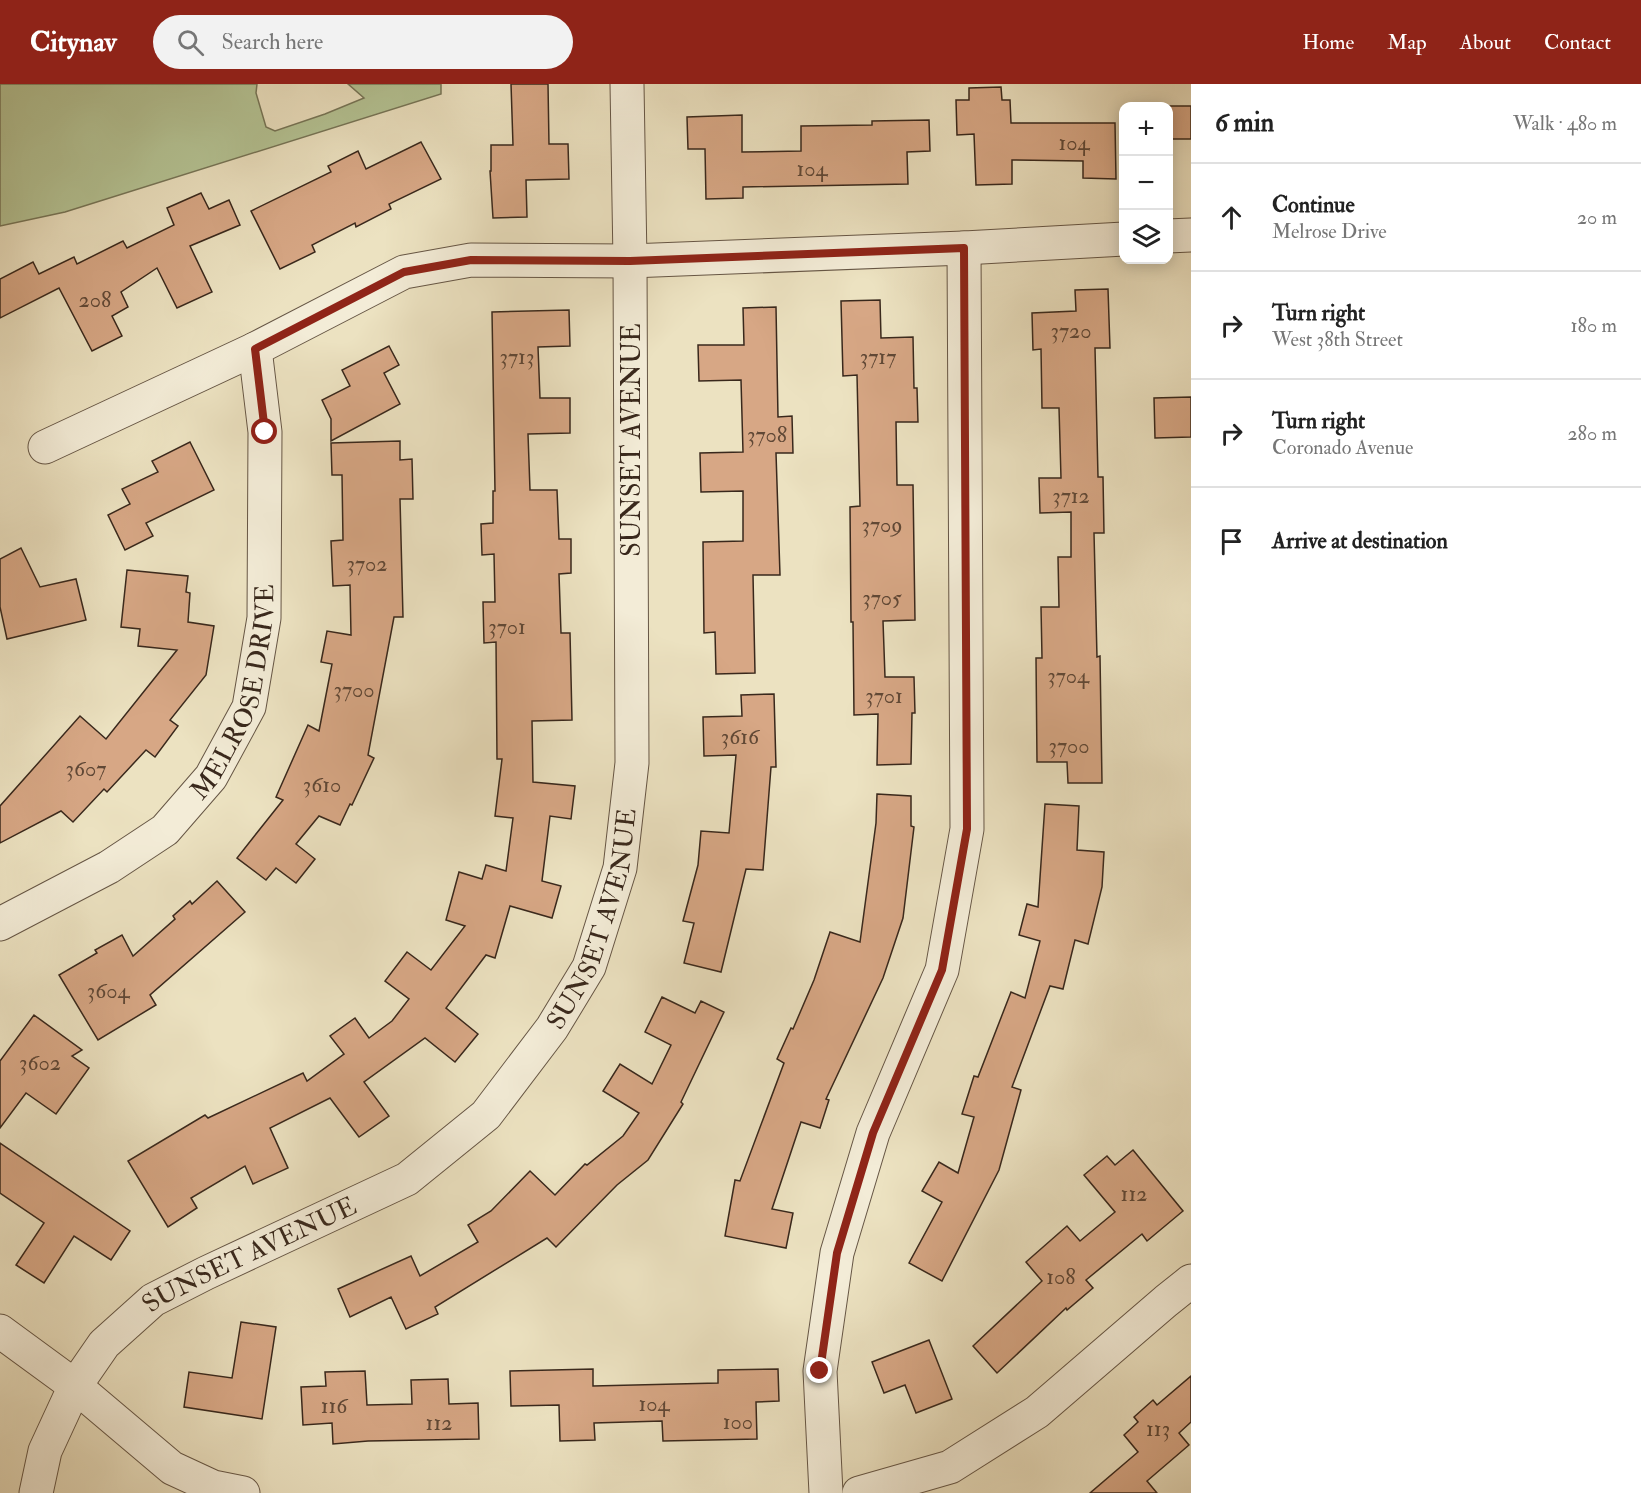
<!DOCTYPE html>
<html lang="en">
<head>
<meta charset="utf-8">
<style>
  :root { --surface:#fff; --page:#f2f2f2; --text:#222; --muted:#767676; --line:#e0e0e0; --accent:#8f2418 }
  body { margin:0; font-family:"IM FELL Double Pica",serif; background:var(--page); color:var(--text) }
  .controls { position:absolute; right:18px; top:18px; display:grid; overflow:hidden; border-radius:12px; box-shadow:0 3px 15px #0003 }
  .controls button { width:54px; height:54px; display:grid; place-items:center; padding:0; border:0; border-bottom:2px solid var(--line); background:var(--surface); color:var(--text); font:30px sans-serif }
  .stop { position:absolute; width:18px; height:18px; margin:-14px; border:4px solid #8f2418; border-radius:50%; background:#fff }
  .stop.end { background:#8f2418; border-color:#fff; box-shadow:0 2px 6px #0008 }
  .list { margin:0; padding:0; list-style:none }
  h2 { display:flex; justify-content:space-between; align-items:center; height:78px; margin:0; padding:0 24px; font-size:26px }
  h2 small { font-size:20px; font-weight:400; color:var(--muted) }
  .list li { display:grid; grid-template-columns:39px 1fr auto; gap:18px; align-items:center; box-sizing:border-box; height:108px; padding:0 24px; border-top:2px solid var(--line) }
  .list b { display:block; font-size:22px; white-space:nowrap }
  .list p { margin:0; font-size:20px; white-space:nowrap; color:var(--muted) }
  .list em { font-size:20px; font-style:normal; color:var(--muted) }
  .icon { flex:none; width:33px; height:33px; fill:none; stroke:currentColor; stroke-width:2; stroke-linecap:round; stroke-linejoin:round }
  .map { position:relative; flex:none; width:1191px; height:1409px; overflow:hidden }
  header { display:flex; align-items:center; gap:36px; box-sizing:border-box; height:84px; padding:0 30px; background:var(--accent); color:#fff }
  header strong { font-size:28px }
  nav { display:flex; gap:33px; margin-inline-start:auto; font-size:21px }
  .search { width:420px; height:54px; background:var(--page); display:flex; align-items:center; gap:15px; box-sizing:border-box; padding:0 21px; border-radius:33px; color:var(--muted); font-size:22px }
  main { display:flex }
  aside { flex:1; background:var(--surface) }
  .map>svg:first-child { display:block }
  .green { fill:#b5c495; stroke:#777658; stroke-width:1.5 }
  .building { fill:#d7a785; stroke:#39281c; stroke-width:1.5 }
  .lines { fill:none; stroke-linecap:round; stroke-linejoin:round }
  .minor-casing { stroke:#665645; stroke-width:35 }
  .minor { stroke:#f3ecd7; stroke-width:33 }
  .route { stroke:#8f2418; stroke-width:8 }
  .labels { text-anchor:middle; stroke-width:4.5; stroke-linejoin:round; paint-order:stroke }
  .number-label { font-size:22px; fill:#604836 }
  .street-label { font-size:26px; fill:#39281c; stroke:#f3ecd7 }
</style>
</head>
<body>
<header>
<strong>Citynav</strong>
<div class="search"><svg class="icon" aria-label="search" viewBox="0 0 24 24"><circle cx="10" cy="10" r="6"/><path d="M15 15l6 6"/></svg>Search here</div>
<nav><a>Home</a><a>Map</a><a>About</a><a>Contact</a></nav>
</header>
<main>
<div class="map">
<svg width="1191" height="1409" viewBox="0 0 1191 1409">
  <rect width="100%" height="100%" fill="#ece2c1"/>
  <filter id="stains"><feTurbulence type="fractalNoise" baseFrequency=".00333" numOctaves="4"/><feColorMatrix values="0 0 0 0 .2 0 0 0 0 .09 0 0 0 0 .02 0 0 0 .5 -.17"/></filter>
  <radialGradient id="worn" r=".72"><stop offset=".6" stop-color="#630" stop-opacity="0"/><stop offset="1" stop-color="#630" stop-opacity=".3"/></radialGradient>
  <path class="green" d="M0,0H257L256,9L266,43L275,47L325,30L364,14L348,0H441V10L65,128L0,142Z"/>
  <g class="building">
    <path d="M511,0H548L549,60H568L569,95L526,96L527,133L493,134L490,87H491V61H513Z"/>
    <path d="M1001,3L1002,16H1010L1011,39H1115L1116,95L1083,94V77L1012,76V100L976,101L974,50L957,51L956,16H969V4Z"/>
    <rect x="1168" y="22" width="23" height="33"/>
    <path d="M742,31V68L801,67V42L872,41V37L929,36L930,67L907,68L908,100L743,103V114L706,115L705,65H688L687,33Z"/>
    <path d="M421,58L441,95L389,120L391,125L356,143L355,139L312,161L315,168L280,185L251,127L331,88L328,82L358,67L366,85Z"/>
    <path d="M201,109L209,125L229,116L240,141L190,162L212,208L177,224L157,184L121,208L128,223L112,232L122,252L92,267L59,204L0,234V195L33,178L39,190L74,173L77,180L123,157L127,164L174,141L167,124Z"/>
    <path d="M1108,205L1110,264H1095L1098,393H1103L1104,449H1094L1097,573L1100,572L1102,699H1068L1067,678H1037L1036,574H1042L1041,523H1059L1058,473H1071V428L1040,429L1039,394H1061L1059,324H1042L1041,265L1033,266L1032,229L1076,227L1075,206Z"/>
    <path d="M880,216L881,254L913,253L914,304H917L918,338H896L897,401H913L915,536L883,537L885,593H914L915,629H912L911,680L877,681L878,630L854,631L853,538H851L850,423L860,422L857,291L843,292L841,217Z"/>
    <path d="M776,223L778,333L792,332L793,369H776L780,491H753L755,589L716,590L715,548L704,549L703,458L743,457V407L701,408L700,369L743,368L741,296L699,297L698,261H744L743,224Z"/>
    <path d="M569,226L570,262L538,263L540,314H570V349L528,350L530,406H557L559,455H571V489L559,490L561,549H570L572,636L532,637L533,698L575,702L571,735L550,732L542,797L561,802L552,834L510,822L495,874L486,871L446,924L478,950L455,978L425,954L364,998L389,1032L359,1053L330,1014L270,1044L288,1084L253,1100L245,1082L191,1114L197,1124L168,1143L128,1077L205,1031L208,1034L303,989L307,997L344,970L330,952L355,934L369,954L392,937L409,915L385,897L407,868L431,886L465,842L446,836L459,788L482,795L486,781L506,787L513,734L495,732L502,675H497L496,558L484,559L483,518H495L494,470L482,471L481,440L493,439V407H495L492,228Z"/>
    <path d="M389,262L399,281L384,289L400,320L331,357V335L322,316L350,302L342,286Z"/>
    <path d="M1191,313V353L1155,354L1154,314Z"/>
    <path d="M400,357V376L412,375L413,415H400L403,533H394L368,671L374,674L352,721L350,720L340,741L319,732L296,760L315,775L296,799L276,784L266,796L237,774L283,716L276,713L308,641L319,647L332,580L321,578L327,547L351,551L350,501L333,502L331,457L343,456L342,391H332L331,359Z"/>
    <path d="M190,358L214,406L146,439L153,452L125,466L108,431L130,420L122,405L158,388L152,377Z"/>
    <path d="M21,464L40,503L76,495L86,536L7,555L0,523V475Z"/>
    <path d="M127,486L188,492L186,508L190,509L188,538L214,542L206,591L170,636L178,642L155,673L146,666L107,708L104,705L73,738L61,727L0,759V722L80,632L106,655L177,566L138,562L140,545L121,543Z"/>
    <path d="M774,610L776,683H771L763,786L746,785L721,888L684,879L694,839L683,837L698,781L701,747L729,749L736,671L704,672L703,633L742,632L741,611Z"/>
    <path d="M877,710L911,712V742L914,743L903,834L883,894L826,1015L829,1016L820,1044L801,1038L772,1125L793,1129L786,1164L725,1152L735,1096L740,1097L784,979L777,975L791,944L793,945L814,896L830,848L860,858L876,739Z"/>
    <path d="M1045,720L1079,722L1077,766L1104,768L1102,803L1088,860L1075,856L1063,905L1050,902L1012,1003L1021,1006L999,1086L942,1197L909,1179L942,1118L922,1107L939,1078L958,1089L974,1033L962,1030L974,992L978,993L1011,908L1025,914L1040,857L1019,851L1027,820L1038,823Z"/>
    <path d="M217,797L245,828L150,911L156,921L98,956L59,891L97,869L95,866L122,851L133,872L175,835L173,832L190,817L192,820Z"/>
    <path d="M662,913L695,929L701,917L724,928L681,1018L683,1020L648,1076L617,1101L556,1163L547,1154L435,1223L438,1230L406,1245L391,1213L350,1233L338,1205L411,1172L420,1192L478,1158L468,1141L491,1127L530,1087L555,1111L585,1080L587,1081L623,1052L639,1029L603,1007L620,980L652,1000L671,961L645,948Z"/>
    <path d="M34,931L82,966L72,972L89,984L56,1030L26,1009L0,1044V977Z"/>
    <path d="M0,1059L130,1147L111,1176L74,1152L44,1199L16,1181L44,1139L0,1109Z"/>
    <path d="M1133,1066L1183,1127L1147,1157L1142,1150L1086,1196L1093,1204L1067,1226L1066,1224L997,1289L973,1262L1042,1197L1026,1178L1067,1142L1080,1157L1115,1128L1084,1091L1107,1072L1115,1081Z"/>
    <path d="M241,1238L276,1243L262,1335L184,1323L189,1288L232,1294Z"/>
    <path d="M929,1256L952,1315L916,1329L905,1301L884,1309L872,1278Z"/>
    <path d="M593,1285V1302L718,1299V1286L778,1285L779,1317L756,1318L757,1355L663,1357L662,1337L594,1339L595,1356L560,1357L559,1321L511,1322L510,1287Z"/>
    <path d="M365,1287L367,1321L412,1320L411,1296L448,1295L449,1320L478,1319L479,1355L368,1357L333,1360L332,1339L303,1341L301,1303L326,1302L325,1288Z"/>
    <path d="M1191,1292V1338L1179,1349L1189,1361L1147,1397L1157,1409H1090L1138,1368L1124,1351L1138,1338L1134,1333L1153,1316L1157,1321Z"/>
  </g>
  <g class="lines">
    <g class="minor-casing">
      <g id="minor">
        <path d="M1168,152L1191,151"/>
        <path d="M45,363L255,265L404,188L471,176L630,177L964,164L1124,155"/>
        <path id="s1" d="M0,840L109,783L165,746L211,693L249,623L264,534L265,348L255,265"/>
        <path d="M0,1247L75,1302L172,1384L213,1403L243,1409"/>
        <path id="s2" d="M36,1409L45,1367L75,1302L104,1260L153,1216L206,1189L407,1095L486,1031L552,944L589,883L620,784L632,679L630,177L627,0"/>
        <path d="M826,1409L820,1287L837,1169L873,1049L942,886L967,745L964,164"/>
        <path d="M859,1409L950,1383L1037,1328L1166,1217L1191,1197"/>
      </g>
    </g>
    <use href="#minor" class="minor"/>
  </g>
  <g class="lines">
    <path class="route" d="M265,348L255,265L404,188L471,176L630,177L964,164L967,745L942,886L873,1049L837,1169L820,1287"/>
  </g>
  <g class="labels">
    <g class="number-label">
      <text x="1074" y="66">104</text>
      <text x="812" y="92">104</text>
      <text x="95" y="223">208</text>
      <text x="1071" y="254">3720</text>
      <text x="517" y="280">3713</text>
      <text x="878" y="280">3717</text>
      <text x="767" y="358">3708</text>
      <text x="1071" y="419">3712</text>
      <text x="882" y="448">3709</text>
      <text x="367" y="487">3702</text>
      <text x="882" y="521">3705</text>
      <text x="507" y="550">3701</text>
      <text x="1068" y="599">3704</text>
      <text x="354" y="613">3700</text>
      <text x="884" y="619">3701</text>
      <text x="740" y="660">3616</text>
      <text x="1069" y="669">3700</text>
      <text x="86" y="692">3607</text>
      <text x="322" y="708">3610</text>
      <text x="108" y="914">3604</text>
      <text x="40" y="986">3602</text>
      <text x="1134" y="1117">112</text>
      <text x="1061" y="1200">108</text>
      <text x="654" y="1327">104</text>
      <text x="334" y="1329">116</text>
      <text x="738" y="1345">100</text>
      <text x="439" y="1346">112</text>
      <text x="1158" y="1352">113</text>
    </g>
    <g class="street-label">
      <text transform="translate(631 356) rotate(-90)" y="9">SUNSET AVENUE</text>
      <text dy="9" stroke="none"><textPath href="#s1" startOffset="350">MELROSE DRIVE</textPath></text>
      <text dy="9" stroke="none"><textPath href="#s2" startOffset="842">SUNSET AVENUE</textPath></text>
      <text dy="9" stroke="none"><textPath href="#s2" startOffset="338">SUNSET AVENUE</textPath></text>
    </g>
  </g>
  <rect width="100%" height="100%" filter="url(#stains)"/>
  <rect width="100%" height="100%" fill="url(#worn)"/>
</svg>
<div class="controls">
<button>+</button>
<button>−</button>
<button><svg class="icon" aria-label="layers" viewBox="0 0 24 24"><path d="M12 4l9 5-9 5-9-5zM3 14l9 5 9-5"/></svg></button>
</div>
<div class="stop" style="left:265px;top:348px"></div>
<div class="stop end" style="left:820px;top:1287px"></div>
</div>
<aside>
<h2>6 min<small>Walk · 480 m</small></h2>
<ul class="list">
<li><svg class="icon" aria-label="ahead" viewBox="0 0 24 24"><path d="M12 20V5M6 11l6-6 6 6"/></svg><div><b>Continue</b><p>Melrose Drive</p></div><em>20 m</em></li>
<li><svg class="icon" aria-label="right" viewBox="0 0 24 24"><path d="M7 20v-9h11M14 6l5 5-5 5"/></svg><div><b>Turn right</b><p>West 38th Street</p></div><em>180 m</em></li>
<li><svg class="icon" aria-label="right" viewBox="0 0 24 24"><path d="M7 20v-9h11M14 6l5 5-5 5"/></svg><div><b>Turn right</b><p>Coronado Avenue</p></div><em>280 m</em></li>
<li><svg class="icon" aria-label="arrive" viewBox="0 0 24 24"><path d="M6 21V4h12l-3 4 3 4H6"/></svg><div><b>Arrive at destination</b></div></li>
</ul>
</aside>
</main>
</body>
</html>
